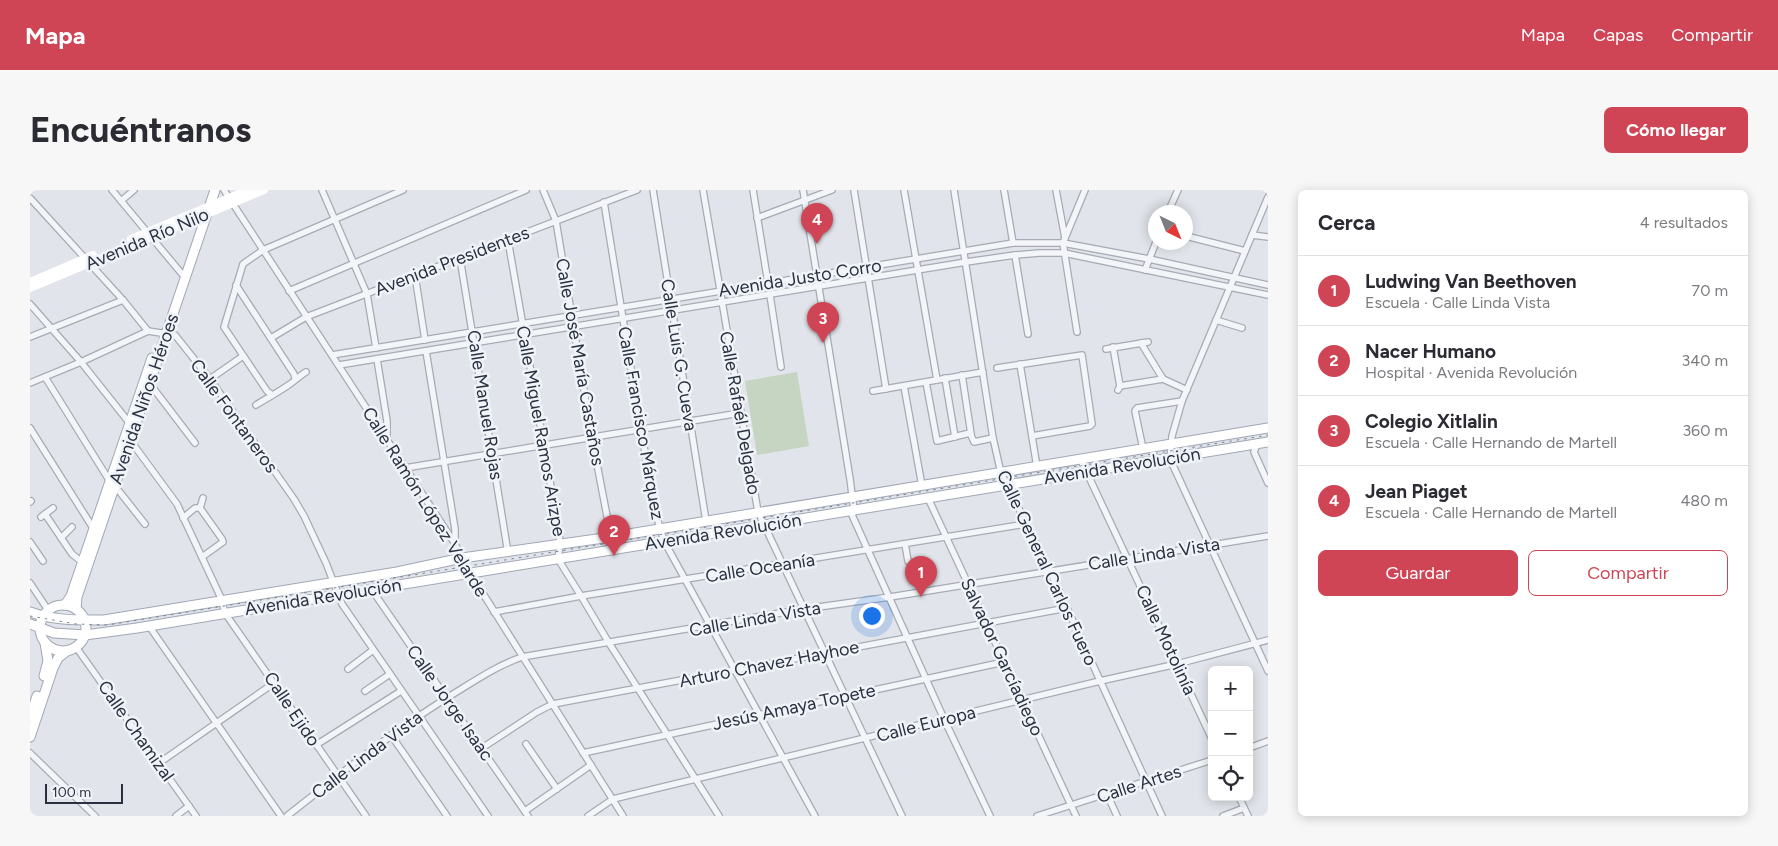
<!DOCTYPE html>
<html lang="es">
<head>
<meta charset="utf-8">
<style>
  :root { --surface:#fff; --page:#f7f7f7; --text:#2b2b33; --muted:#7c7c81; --line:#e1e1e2; --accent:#d04555 }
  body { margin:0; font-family:Figtree,sans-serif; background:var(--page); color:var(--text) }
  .controls { position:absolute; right:15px; bottom:15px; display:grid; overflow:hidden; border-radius:8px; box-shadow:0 2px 12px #0003 }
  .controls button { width:45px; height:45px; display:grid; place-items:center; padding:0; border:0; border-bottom:1px solid var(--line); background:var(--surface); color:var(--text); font:25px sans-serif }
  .compass { position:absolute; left:1118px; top:15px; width:45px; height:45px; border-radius:50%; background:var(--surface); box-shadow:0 2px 12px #0003; rotate:137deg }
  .scale { position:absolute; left:15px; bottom:12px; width:78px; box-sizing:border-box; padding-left:5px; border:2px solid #293141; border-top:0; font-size:14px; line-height:18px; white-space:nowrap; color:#293141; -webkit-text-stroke:4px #f0f3f7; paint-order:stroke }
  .you { position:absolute; left:841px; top:425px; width:18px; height:18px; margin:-12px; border:4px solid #fff; border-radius:50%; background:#1a73e8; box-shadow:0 0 0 8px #1a73e833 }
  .badge { display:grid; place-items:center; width:32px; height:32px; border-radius:50%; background:var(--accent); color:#fff; font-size:16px; font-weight:700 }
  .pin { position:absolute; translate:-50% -41px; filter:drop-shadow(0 1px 2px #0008) }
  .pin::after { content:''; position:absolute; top:26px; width:18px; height:15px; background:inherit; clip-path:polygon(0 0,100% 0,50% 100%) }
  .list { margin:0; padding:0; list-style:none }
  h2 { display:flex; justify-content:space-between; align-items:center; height:65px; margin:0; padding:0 20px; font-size:21px }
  h2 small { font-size:16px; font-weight:400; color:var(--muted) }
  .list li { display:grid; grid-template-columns:32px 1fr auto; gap:15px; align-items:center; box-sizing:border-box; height:70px; padding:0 20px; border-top:1px solid var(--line) }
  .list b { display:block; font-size:19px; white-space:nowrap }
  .list p { margin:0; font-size:16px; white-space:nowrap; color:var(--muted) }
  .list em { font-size:16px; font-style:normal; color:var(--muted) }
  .actions { display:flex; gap:10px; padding:15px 20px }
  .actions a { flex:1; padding:11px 0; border:1px solid var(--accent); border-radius:8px; text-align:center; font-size:18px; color:var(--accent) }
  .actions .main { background:var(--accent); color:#fff }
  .icon { flex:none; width:28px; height:28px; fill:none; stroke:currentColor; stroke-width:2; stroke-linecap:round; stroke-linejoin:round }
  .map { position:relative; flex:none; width:1238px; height:626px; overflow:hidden; border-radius:8px }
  header { display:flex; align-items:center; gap:30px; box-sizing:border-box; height:70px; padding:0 25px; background:var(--accent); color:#fff }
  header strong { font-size:24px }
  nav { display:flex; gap:28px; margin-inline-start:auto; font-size:18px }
  .intro { display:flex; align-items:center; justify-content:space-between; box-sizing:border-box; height:120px; padding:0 30px }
  h1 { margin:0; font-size:35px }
  .button { padding:12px 22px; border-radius:8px; background:var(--accent); color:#fff; font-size:18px; font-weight:700 }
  main { display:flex; gap:30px; padding:0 30px }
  aside { flex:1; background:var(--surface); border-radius:8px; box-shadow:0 2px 12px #0003 }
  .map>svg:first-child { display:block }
  .green { fill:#c6d4c2 }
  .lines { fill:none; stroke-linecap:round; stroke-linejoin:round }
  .street-casing { stroke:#a6abb4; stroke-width:8 }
  .primary-casing { stroke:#a0a8b5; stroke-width:11 }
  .street { stroke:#f3f5f8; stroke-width:5.5 }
  .secondary { stroke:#fff; stroke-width:8 }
  .primary { stroke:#fff; stroke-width:9 }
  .rail { stroke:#7a8393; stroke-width:1; stroke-dasharray:2.5 5; stroke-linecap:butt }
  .labels { text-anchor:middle; stroke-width:5; stroke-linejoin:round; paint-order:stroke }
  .street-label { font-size:18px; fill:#293141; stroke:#f0f3f7 }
</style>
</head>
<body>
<header>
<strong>Mapa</strong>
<nav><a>Mapa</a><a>Capas</a><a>Compartir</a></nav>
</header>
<div class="intro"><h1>Encuéntranos</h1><a class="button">Cómo llegar</a></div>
<main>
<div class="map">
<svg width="1238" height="626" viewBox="0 0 1238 626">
  <rect width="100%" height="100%" fill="#e1e4ea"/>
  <path class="green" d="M767,182L779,256L727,265L715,191Z"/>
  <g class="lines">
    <g class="street-casing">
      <g id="street">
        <path d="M82,0L152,84L156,86"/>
        <path d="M194,0L425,354L440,383L593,626"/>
        <path d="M292,0L337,104L346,158"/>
        <path d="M513,0L526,31L562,248L581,347"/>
        <path d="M623,0L676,331"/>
        <path d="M673,0L728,322L872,626"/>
        <path d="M723,0L738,93"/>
        <path d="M773,0L820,289L824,320L822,325L914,529L960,626"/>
        <path d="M824,0L856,199"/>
        <path d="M874,0L907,190"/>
        <path d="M924,0L963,248L971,283L1020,381L1132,626"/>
        <path d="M974,0L983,53"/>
        <path d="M1026,0L1035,48"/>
        <path d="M1238,7L1152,211L1142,246L1140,269L1238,481"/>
        <path d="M0,8L93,110L118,141L131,143L137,142L145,145L180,189L264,309L274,326L296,373L312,414L458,626"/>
        <path d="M91,11L104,0"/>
        <path d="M574,12L611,240L627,328L634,351L785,626"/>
        <path d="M1138,22L1148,0"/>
        <path d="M727,28L802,0"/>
        <path d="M1222,45L1238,47"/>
        <path d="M1156,46L1215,61"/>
        <path d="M478,50L529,343L530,355L528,369L551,406L579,453L689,626"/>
        <path d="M985,65L998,144"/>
        <path d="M430,68L478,363"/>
        <path d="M1115,80L1126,52"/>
        <path d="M385,85L395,150"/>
        <path d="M206,95L264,184L265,188"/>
        <path d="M259,101L496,0"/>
        <path d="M740,105L751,177"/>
        <path d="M0,114L51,172L101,235"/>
        <path d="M1186,130L1212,138"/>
        <path d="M1047,142L1033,53L1055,0"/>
        <path d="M0,147L93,110"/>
        <path d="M241,148L276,127L607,0"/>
        <path d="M1111,153L1133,189L1157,200"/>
        <path d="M1083,157L1090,196L1088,200"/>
        <path d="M1076,159L1118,152"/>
        <path d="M396,161L425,339V354"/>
        <path d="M302,165L983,53H1033L1119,69L1238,95"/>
        <path d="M347,169L357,231V251"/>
        <path d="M990,174L1007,277"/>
        <path d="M309,175L936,72L985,65L1009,63H1034L1238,105"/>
        <path d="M967,178L1052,165L1062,234L1060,236L1002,246"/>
        <path d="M932,185L941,244"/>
        <path d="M15,187L79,290"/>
        <path d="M915,188L925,247"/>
        <path d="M180,189L213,166"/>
        <path d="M896,192L907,251L940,243L944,252L963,248"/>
        <path d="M0,193L51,172L118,141"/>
        <path d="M120,194L165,253"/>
        <path d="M874,196L892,296"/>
        <path d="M1090,196L1133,189"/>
        <path d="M843,201L953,182"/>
        <path d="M241,204L237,201L194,137L213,74L233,60L373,0"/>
        <path d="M226,215C237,208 247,203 257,196C264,192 269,186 276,182"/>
        <path d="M0,238L63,338"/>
        <path d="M100,250L147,314L191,408L195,423L336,626"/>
        <path d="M1227,254L1224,262L1238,293"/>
        <path d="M1113,259L1105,221L1107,218L1152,211"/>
        <path d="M1051,270L1182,549"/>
        <path d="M375,278L710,223"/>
        <path d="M85,296L115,334"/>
        <path d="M898,308L1046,626"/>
        <path d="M0,312L1,311"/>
        <path d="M170,318L192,349L193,352L172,367"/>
        <path d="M170,318L173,308"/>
        <path d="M15,324L42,364L52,372"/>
        <path d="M11,327L23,318"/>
        <path d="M153,328L165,318H170"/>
        <path d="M31,348L42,337"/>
        <path d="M0,352L13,371"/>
        <path d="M875,354L878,371"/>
        <path d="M0,393L18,420"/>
        <path d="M342,400L498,626"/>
        <path d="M464,422L551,406L996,334"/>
        <path d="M119,436L251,626"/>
        <path d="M46,457L166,626"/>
        <path d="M318,479L343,460"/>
        <path d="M335,501L360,484"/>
        <path d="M361,545L417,626"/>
        <path d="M496,554L527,599"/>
        <path d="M286,555L371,501"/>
        <path d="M452,558L507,522L523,514L1037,418"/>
        <path d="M1219,558L1238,551"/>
        <path d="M0,563L65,626"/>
        <path d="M553,563L974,472"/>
        <path d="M129,573L244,493"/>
        <path d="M1077,604L1087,626"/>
        <path d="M1209,607L1218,626"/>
        <path d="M495,621L561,575"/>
        <path d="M146,626L159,616"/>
        <path d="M257,626C313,582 367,538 428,501C449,488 469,475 492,467L774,419L860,407L1238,346"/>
        <path d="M558,626L583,609L1070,491L1147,474L1238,450"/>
        <path d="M1007,626L1182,570"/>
        <path d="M1193,626L1214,618"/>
      </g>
    </g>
    <g class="primary-casing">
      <g id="primary">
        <circle cx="33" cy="438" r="23"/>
        <path d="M35,415L41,406L122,168"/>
        <path d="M46,419L47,407L185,0"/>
        <path d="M0,422C25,431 48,430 74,430L367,382L432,368L581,347L1238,238"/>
        <path d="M0,434L24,443L55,445L107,438L1238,252"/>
        <path d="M14,486L18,471L15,453"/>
        <path d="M0,527L7,506"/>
        <path d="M0,547L23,478L28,468L37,461"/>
      </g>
    </g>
    <use href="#street" class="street"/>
    <g class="secondary">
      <path d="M101,49L218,0"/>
      <path d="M0,92L63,65"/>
      <path d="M0,98L234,0"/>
    </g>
    <use href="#primary" class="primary"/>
    <path class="rail" d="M0,426L46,434L78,435L1238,245"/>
  </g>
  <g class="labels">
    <g class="street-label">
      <text transform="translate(117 49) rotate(-23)" y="6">Avenida Río Nilo</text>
      <text transform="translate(422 71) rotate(-21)" y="6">Avenida Presidentes</text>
      <text transform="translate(770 88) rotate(-9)" y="6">Avenida Justo Corro</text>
      <text transform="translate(649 165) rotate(81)" y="6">Calle Luis G. Cueva</text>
      <text transform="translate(550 172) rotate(80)" y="6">Calle José María Castaños</text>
      <text transform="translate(114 209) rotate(-71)" y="6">Avenida Niños Héroes</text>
      <text transform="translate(455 215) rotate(81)" y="6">Calle Manuel Rojas</text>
      <text transform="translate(710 223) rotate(80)" y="6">Calle Rafaél Delgado</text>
      <text transform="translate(204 226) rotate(54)" y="6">Calle Fontaneros</text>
      <text transform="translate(611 233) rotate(80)" y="6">Calle Francisco Márquez</text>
      <text transform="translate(511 241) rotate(80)" y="6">Calle Miguel Ramos Arizpe</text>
      <text transform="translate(1092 276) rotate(-9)" y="6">Avenida Revolución</text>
      <text transform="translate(395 312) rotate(58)" y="6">Calle Ramón López Velarde</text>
      <text transform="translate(693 342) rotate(-9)" y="6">Avenida Revolución</text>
      <text transform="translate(1124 364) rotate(-9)" y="6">Calle Linda Vista</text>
      <text transform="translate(730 378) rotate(-9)" y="6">Calle Oceanía</text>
      <text transform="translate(1017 378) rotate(65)" y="6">Calle General Carlos Fuero</text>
      <text transform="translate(293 407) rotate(-9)" y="6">Avenida Revolución</text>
      <text transform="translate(725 429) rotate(-10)" y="6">Calle Linda Vista</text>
      <text transform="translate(1136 450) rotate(65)" y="6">Calle Motolinía</text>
      <text transform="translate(972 467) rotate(65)" y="6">Salvador Garcíadiego</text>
      <text transform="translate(739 474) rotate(-11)" y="6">Arturo Chavez Hayhoe</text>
      <text transform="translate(420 513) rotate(55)" y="6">Calle Jorge Isaac</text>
      <text transform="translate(764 517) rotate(-12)" y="6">Jesús Amaya Topete</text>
      <text transform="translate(262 519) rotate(56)" y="6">Calle Ejido</text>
      <text transform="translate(896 534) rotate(-14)" y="6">Calle Europa</text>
      <text transform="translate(106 541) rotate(55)" y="6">Calle Chamizal</text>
      <text transform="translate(337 565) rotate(-37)" y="6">Calle Linda Vista</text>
      <text transform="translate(1109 594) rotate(-18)" y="6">Calle Artes</text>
    </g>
  </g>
</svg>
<div class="controls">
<button>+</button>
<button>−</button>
<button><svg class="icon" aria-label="locate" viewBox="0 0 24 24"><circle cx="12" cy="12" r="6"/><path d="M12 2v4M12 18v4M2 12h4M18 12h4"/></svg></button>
</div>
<svg class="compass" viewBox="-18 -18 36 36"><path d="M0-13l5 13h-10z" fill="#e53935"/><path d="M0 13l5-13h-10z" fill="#7c7c81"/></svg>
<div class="scale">100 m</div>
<div class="you"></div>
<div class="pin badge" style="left:891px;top:407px">1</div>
<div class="pin badge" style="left:584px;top:366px">2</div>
<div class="pin badge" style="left:793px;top:153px">3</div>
<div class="pin badge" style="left:787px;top:54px">4</div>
</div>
<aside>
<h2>Cerca<small>4 resultados</small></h2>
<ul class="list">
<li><span class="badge">1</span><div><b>Ludwing Van Beethoven</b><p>Escuela · Calle Linda Vista</p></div><em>70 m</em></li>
<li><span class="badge">2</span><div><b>Nacer Humano</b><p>Hospital · Avenida Revolución</p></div><em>340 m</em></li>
<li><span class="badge">3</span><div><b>Colegio Xitlalin</b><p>Escuela · Calle Hernando de Martell</p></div><em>360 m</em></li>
<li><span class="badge">4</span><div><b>Jean Piaget</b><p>Escuela · Calle Hernando de Martell</p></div><em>480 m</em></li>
</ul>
<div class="actions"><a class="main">Guardar</a><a>Compartir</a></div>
</aside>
</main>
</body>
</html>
